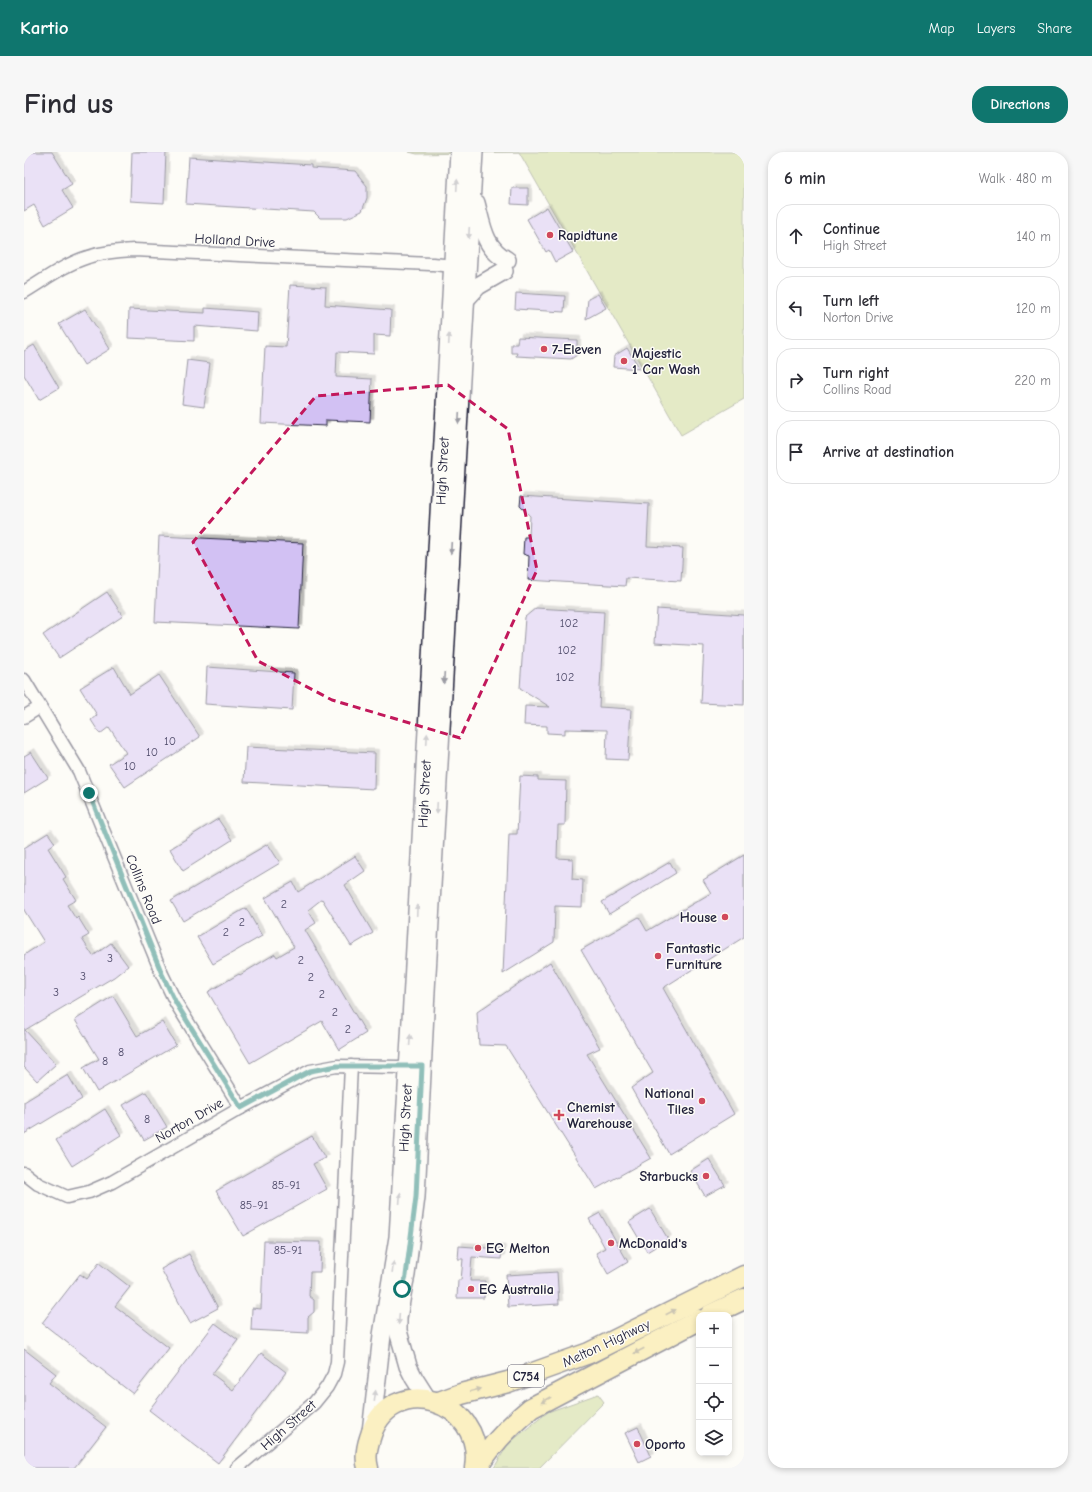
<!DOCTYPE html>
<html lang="en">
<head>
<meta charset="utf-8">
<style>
  :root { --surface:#fff; --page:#f7f7f7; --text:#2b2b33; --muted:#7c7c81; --line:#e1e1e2; --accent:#0f766e }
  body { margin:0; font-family:"Comic Neue",sans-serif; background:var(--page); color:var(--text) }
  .controls { position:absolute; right:12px; bottom:12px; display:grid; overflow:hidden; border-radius:8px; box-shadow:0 2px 6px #0003 }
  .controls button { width:36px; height:36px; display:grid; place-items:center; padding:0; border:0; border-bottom:1px solid var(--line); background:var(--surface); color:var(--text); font:20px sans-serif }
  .stop { position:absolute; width:12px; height:12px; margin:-9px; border:3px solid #0f766e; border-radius:50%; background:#fff }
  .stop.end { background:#0f766e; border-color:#fff; box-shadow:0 1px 4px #0008 }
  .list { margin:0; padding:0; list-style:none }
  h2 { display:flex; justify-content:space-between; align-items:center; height:52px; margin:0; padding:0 16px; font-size:17px }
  h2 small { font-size:13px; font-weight:400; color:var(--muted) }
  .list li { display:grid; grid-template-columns:26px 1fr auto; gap:12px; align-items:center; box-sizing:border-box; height:64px; margin:0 8px 8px; padding:0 8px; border:1px solid var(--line); border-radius:16px }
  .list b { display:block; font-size:15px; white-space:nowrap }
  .list p { margin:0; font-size:13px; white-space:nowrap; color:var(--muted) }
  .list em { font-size:13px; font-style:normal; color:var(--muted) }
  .icon { flex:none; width:22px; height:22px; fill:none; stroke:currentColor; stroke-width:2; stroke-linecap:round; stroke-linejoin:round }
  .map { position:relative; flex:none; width:720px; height:1316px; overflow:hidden; border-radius:16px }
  header { display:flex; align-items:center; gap:24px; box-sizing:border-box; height:56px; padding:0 20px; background:var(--accent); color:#fff }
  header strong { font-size:19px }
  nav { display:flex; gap:22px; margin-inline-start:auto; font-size:14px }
  .intro { display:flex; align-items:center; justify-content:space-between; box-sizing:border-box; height:96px; padding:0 24px }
  h1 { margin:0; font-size:28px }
  .button { padding:10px 18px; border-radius:16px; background:var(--accent); color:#fff; font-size:14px; font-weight:700 }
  main { display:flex; gap:24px; padding:0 24px }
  aside { flex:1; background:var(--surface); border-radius:16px; box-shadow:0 2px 6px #0003 }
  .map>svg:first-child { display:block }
  .green { fill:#c5d58a; stroke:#747c62 }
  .building { fill:#d2c1f3; stroke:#22223b; filter:url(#shadow) }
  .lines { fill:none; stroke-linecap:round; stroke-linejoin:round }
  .minor-casing { stroke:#22223b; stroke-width:15 }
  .secondary-casing { stroke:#22223b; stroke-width:20 }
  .trunk-casing { stroke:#22223b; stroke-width:23 }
  .minor { stroke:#fdfcf7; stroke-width:12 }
  .secondary { stroke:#fdfcf7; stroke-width:17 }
  .trunk { stroke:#f8e281; stroke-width:20 }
  .oneway { fill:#9a9aa2 }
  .oneway2 { fill:#8d825e }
  .route { stroke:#0f766e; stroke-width:5 }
  .marked { fill:none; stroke:#c2185b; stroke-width:3; stroke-dasharray:8 5; stroke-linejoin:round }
  .poi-dot { fill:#d1495b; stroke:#fdfcf7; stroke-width:1.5 }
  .labels { text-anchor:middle; stroke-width:3; stroke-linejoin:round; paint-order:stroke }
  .number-label { font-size:12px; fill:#4e4a69 }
  .shield { fill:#fdfcf7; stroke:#646373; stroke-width:1 }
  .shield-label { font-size:13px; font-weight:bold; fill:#22223b }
  .poi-label { font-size:14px; font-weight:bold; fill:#22223b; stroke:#fdfcf7; text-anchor:start }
  .street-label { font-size:14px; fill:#22223b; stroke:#fdfcf7 }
</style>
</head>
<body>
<header>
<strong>Kartio</strong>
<nav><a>Map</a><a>Layers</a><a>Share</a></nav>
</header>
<div class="intro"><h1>Find us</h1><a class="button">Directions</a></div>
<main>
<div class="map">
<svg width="720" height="1316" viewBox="0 0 720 1316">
  <defs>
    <filter id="shadow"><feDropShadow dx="3.5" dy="-3.5" stdDeviation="0" flood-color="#0004"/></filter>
  </defs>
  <rect width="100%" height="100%" fill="#fdfcf7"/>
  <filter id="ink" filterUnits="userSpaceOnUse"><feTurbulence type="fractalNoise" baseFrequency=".025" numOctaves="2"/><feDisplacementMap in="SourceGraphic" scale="8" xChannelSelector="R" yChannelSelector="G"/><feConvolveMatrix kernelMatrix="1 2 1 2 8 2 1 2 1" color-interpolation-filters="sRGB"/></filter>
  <g filter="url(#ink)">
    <g class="green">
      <path d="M385,0H720V247L657,283L495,0L393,2Z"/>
      <path d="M574,1242L580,1250L515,1316H470L484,1292L524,1260Z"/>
    </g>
    <g class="building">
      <path d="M0,0H28L48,32L38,38L49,56L21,73L10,53L0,59Z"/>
      <path d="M108,0H142L140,51L106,49Z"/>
      <path d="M165,5L287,13V16L331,19L343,34V46L338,59L323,66H296L290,60L162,52Z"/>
      <path d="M488,36H504V53L487,52Z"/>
      <path d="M523,55L549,100L531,110L525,98L522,100L503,67Z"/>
      <path d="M266,133L302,135L301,153L367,158L366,184L350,183V202L313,200L312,225L348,227L346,270L302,268V274L237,271L241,194L262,195Z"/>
      <path d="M492,141L541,144L540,160L491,157Z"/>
      <path d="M574,142L582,156L562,167L564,147Z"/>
      <path d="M181,156L234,160L233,179L170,174V189L104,186L105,157L181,161Z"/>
      <path d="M61,157L86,197L60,213L35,172Z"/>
      <path d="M494,185L553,188V203L547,207L492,204L493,201H487V192H493Z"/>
      <path d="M10,193L35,236L15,248L0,223V199Z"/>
      <path d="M603,196L616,217L589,215L590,204Z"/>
      <path d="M163,208L186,211L180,255L158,252Z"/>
      <path d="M497,344L625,352L623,394L659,396L657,429L602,426L601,434L504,428L505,404L499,402L500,385H505L506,364L496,354Z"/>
      <path d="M135,384L279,391L275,477L131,470Z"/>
      <path d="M83,440L99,464L35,506L19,483Z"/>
      <path d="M512,456L580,460L575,555L607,557L604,608L582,607L583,578L541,577V582L523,581V574L500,573L501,554L526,555L496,536L501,465Z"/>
      <path d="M633,457L720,463V553L677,551L680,494L631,491Z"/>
      <path d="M90,515L106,542L135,523L176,585L101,635L85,612L102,601L85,575L76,582L67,568L73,563L56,536Z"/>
      <path d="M183,515L270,521L268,558L181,552Z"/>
      <path d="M222,595L351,601L350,637L220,630Z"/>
      <path d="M7,600L24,626L0,641V604Z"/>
      <path d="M496,624L514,625V628L542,629L541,673H534L533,706L549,707L548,727L559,728L558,755L531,754L530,790L479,822L485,682H493Z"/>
      <path d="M194,667L208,688L159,719L146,697Z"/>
      <path d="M24,681L31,691L24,696L42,725L39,727L52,748L43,753L52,767L54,765L65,783L58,787L69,804L87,791L104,814L90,825L1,878L32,912L13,929L0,915V803L20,790L0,758V696Z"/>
      <path d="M244,692L256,711L159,769L147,749Z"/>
      <path d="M720,703V785L639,836L710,962L645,1002L607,936L629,921L557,798L615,765L623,779L687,741L679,728Z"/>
      <path d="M331,704L341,719L321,733L349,781L327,794L298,747L284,758L292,771L281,778L342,881L315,898L298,869L226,911L184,840L215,822L216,823L251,802L253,805L270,795L241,746L269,730L274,740Z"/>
      <path d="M646,710L652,721L585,762L578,750Z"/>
      <path d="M222,756L238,784L189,812L173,785Z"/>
      <path d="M526,810L576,896L563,902L627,1006L572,1037L482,894L455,893L453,860Z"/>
      <path d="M89,844L113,884L138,870L152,893L73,940L59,916L75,907L51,868Z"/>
      <path d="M44,923L58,947L0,982V950Z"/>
      <path d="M122,940L143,975L120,988L99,953Z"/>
      <path d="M81,957L97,983L48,1014L32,988Z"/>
      <path d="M288,984L301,1006L289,1012L303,1037L219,1084L192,1039Z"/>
      <path d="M685,1007L701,1033L681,1044L666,1019Z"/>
      <path d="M626,1057L644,1087L623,1100L605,1070Z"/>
      <path d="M576,1061L604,1110L584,1122L572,1101L581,1096L565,1067Z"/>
      <path d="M240,1089L297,1090L296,1120H286L285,1144L290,1148V1160L284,1165V1181L227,1178L228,1156L237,1157Z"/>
      <path d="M435,1094L478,1097L477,1107L448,1105L446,1129H461L460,1146H433L434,1128H437L439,1107H434Z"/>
      <path d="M165,1102L194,1156L166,1171L137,1117Z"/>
      <path d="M75,1111L106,1135L91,1154L145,1196L109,1242L18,1171L56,1122L63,1127Z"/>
      <path d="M533,1120L535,1152L484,1155L482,1123Z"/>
      <path d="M191,1171L214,1188L188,1222L209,1238L237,1201L262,1220L194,1311L125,1258Z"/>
      <path d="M0,1197L32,1222L25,1231L82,1275L50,1316H0Z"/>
      <path d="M614,1275L627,1304L615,1310L601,1281Z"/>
    </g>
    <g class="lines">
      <g class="minor-casing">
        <g id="minor">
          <path d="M0,140C20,128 41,112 64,105C79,100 94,99 110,98L406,112H409L430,114"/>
          <path d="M0,528L55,619L138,822L152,851L217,956"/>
          <path d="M0,565L16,555"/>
          <path d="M0,1021L14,1032L43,1045L65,1040L88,1030L217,956L286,919L313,914L374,915L391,914"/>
          <path d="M213,1316L290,1251L303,1235L310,1222L313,1210L327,914"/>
        </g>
      </g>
      <g class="secondary-casing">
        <g id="secondary">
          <path d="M452,51C458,73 460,96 483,108"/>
          <path d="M442,147L454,134L480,119"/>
          <path d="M404,1248L390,1226L384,1214L374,1179V1166L379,1137L382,1123L392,1045L402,839L450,0"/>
          <path d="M347,1280L358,1183L374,1085L386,886L435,0"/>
        </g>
      </g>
      <g class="trunk-casing">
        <g id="trunk">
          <path d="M686,1163L720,1147"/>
          <path d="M415,1250L437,1242L484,1230L565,1201L720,1124"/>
          <path d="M344,1316C341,1306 343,1295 346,1286C365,1218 462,1247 451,1316"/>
          <path d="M453,1316C468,1292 485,1274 507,1256L675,1168"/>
        </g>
      </g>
      <use href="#minor" class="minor"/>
      <use href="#secondary" class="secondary"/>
      <use href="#trunk" class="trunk"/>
    </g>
    <defs><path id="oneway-solid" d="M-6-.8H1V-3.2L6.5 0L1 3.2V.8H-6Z"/></defs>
    <g class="oneway">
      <use href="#oneway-solid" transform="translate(433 33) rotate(-87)"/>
      <use href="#oneway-solid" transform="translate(445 81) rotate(93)"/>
      <use href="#oneway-solid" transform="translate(425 187) rotate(-87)"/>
      <use href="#oneway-solid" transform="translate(435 266) rotate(93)"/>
      <use href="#oneway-solid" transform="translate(427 396) rotate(93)"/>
      <use href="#oneway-solid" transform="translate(420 526) rotate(93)"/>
      <use href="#oneway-solid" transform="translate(403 587) rotate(-87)"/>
      <use href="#oneway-solid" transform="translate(413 656) rotate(93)"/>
      <use href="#oneway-solid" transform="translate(393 758) rotate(-87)"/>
      <use href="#oneway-solid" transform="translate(386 888) rotate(-86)"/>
      <use href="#oneway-solid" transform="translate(376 1046) rotate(-86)"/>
      <use href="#oneway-solid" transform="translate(369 1115) rotate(-81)"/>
      <use href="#oneway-solid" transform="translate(375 1167) rotate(94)"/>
      <use href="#oneway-solid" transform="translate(351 1244) rotate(-83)"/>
    </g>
    <g class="oneway2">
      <use href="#oneway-solid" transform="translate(647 1160) rotate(-27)"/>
      <use href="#oneway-solid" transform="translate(615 1199) rotate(153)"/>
      <use href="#oneway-solid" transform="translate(452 1238) rotate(-14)"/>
      <use href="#oneway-solid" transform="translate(522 1248) rotate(150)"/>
    </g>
  </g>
  <g class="lines" filter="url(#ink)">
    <path class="route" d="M65,641L138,822L152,851L217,956L286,919L313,914H398L392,1045L382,1124L378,1137"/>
  </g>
  <path d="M0 0H720V1316H0ZM424,233L484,277L513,418L436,586L308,548L234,509L169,390L292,244Z" fill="#fdfcf7" fill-opacity=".55" fill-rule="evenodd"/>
  <path class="marked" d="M424,233L484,277L513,418L436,586L308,548L234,509L169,390L292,244Z"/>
  <g class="poi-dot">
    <circle cx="526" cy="83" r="4"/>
    <circle cx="520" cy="197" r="4"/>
    <circle cx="600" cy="209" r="4"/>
    <circle cx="701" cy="765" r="4"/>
    <circle cx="634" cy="804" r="4"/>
    <circle cx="678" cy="949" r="4"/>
    <path d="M533 957h4v4h4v4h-4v4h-4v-4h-4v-4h4z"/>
    <circle cx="682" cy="1024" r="4"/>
    <circle cx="587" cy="1091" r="4"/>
    <circle cx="454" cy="1096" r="4"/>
    <circle cx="447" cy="1137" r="4"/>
    <circle cx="613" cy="1292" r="4"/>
  </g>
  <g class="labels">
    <g class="number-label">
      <text x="545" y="475">102</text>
      <text x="543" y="502">102</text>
      <text x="541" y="529">102</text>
      <text x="146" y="593">10</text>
      <text x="128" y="604">10</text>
      <text x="106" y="618">10</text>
      <text x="260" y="756">2</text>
      <text x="218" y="774">2</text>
      <text x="202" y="784">2</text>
      <text x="86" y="810">3</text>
      <text x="277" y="812">2</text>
      <text x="59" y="828">3</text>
      <text x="287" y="829">2</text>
      <text x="32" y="844">3</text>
      <text x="298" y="846">2</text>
      <text x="311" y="864">2</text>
      <text x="324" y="881">2</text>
      <text x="97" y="904">8</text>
      <text x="81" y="913">8</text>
      <text x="123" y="971">8</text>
      <text x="262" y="1037">85-91</text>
      <text x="230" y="1057">85-91</text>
      <text x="264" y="1102">85-91</text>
    </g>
    <rect class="shield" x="484" y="1213" width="36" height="22" rx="3"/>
    <g class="shield-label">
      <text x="502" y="1229">C754</text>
    </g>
    <g class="poi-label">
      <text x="534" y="88">Rapidtune</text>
      <text x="528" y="202">7-Eleven</text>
      <text x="608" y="206">Majestic<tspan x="608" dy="16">1 Car Wash</tspan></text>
      <text x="693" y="770" text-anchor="end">House</text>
      <text x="642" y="801">Fantastic<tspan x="642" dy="16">Furniture</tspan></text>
      <text x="670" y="946" text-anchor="end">National<tspan x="670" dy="16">Tiles</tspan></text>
      <text x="543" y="960">Chemist<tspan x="543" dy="16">Warehouse</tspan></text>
      <text x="674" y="1029" text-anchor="end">Starbucks</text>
      <text x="595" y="1096">McDonald's</text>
      <text x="462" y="1101">EG Melton</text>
      <text x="455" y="1142">EG Australia</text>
      <text x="621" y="1297">Oporto</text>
    </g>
    <g class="street-label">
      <text transform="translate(211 88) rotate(3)" y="5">Holland Drive</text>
      <text transform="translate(418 319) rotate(-87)" y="5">High Street</text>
      <text transform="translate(400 642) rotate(-87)" y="5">High Street</text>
      <text transform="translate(120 737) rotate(68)" y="5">Collins Road</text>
      <text transform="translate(381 966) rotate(-87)" y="5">High Street</text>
      <text transform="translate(165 968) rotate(-30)" y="5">Norton Drive</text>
      <text transform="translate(582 1191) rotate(-25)" y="5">Melton Highway</text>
      <text transform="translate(264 1273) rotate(-41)" y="5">High Street</text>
    </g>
  </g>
</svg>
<div class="controls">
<button>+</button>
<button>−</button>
<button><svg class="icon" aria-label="locate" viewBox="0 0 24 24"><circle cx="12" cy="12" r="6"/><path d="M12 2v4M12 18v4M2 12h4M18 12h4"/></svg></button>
<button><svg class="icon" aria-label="layers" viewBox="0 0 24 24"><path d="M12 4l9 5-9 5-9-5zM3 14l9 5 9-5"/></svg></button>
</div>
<div class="stop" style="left:378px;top:1137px"></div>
<div class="stop end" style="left:65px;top:641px"></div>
</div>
<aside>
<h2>6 min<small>Walk · 480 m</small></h2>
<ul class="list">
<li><svg class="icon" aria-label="ahead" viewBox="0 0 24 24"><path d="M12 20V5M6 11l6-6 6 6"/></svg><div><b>Continue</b><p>High Street</p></div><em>140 m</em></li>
<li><svg class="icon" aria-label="left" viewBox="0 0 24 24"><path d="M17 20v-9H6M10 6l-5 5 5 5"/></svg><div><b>Turn left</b><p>Norton Drive</p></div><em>120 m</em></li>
<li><svg class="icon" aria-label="right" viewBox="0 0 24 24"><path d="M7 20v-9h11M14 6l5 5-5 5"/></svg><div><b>Turn right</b><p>Collins Road</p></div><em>220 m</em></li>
<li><svg class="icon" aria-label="arrive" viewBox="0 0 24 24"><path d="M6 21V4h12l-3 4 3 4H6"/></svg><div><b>Arrive at destination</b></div></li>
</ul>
</aside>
</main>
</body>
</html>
